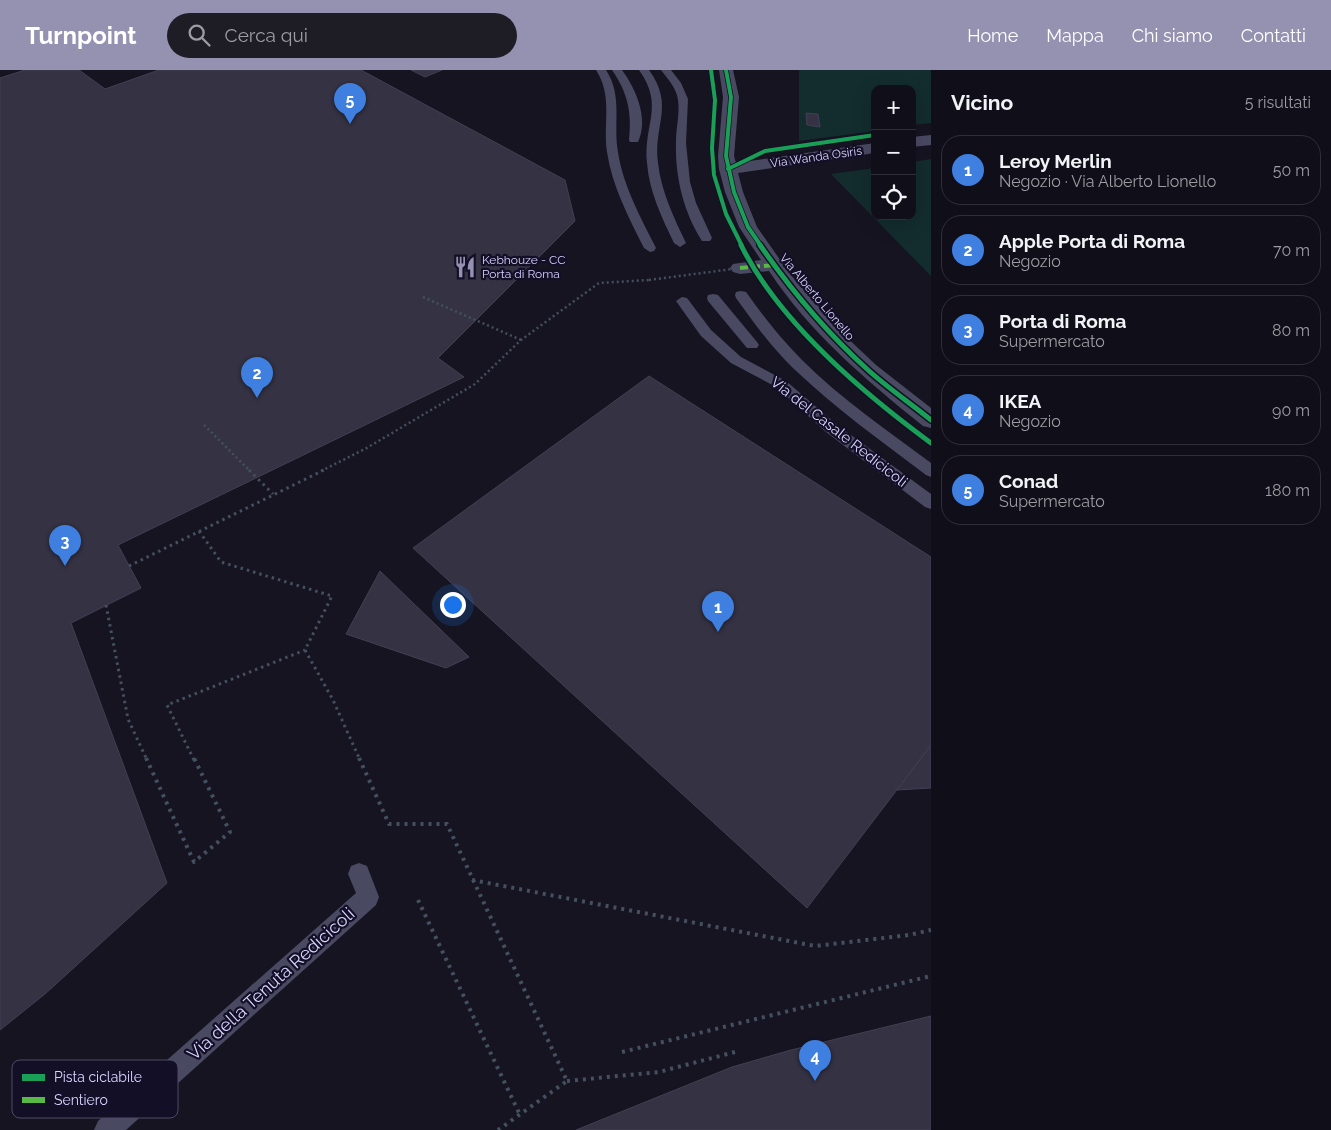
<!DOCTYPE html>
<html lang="it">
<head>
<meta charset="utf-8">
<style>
  :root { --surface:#100f19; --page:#1e1d26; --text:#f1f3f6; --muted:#9c9ca2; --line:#302f38; --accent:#9591b1 }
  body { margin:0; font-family:Raleway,sans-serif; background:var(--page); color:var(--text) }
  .controls { position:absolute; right:15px; top:15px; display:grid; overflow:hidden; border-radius:10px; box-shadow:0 5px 20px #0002 }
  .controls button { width:45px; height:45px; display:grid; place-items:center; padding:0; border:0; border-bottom:1px solid var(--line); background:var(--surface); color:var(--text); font:25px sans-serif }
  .you { position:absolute; left:452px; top:534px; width:18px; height:18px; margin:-12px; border:4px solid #fff; border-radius:50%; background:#1a73e8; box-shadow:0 0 0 8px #1a73e833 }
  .badge { display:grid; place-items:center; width:32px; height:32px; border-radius:50%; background:var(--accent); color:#fff; font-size:16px; font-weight:700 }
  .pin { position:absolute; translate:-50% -41px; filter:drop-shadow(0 1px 2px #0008) }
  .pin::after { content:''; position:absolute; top:26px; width:18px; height:15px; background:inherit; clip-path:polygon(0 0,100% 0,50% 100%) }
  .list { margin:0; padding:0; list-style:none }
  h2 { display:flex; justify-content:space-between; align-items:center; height:65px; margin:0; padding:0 20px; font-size:21px }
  h2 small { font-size:16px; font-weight:400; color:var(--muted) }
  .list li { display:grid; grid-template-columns:32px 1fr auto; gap:15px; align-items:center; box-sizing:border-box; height:70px; margin:0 10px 10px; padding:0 10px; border:1px solid var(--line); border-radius:20px }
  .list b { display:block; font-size:19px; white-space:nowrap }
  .list p { margin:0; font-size:16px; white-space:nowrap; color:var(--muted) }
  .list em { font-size:16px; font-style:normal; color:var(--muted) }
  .icon { flex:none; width:28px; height:28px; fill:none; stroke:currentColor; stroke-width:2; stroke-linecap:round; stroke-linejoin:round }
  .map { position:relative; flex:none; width:931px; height:1060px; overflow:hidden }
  header { display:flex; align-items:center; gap:30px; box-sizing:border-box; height:70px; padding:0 25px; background:var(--accent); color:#fff }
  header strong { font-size:24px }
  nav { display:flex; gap:28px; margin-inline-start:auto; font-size:18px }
  .search { width:350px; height:45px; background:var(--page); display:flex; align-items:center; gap:12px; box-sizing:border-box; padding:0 18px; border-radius:28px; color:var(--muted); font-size:19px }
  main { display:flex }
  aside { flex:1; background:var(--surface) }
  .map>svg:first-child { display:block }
  .green { fill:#132c2d }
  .building { fill:#343243; stroke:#433f54 }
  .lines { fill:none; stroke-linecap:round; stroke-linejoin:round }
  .path-far2 { stroke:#44505f; stroke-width:2.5; stroke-dasharray:2 3; stroke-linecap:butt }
  .path-far1 { stroke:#44505f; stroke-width:3; stroke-dasharray:2.5 4; stroke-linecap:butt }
  .path { stroke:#44505f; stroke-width:4; stroke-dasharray:3 5; stroke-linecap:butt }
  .lane { fill:#4a4962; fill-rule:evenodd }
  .street { fill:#4a4962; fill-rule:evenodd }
  .path-bridge { stroke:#44505f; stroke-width:2.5; stroke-dasharray:2 3; stroke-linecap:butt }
  .quiet { stroke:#58b947; stroke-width:4; stroke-dasharray:8 4; stroke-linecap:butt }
  .cycleway-far1-casing { stroke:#130f26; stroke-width:5.5 }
  .cycleway-casing { stroke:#130f26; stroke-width:8 }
  .cycleway-far1 { stroke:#1a9f57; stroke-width:4 }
  .cycleway { stroke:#1a9f57; stroke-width:5 }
  .labels { text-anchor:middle; stroke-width:4.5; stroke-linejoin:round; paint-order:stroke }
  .far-street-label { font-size:12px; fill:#d9d4ff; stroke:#130f26 }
  .far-poi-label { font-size:12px; fill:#d9d4ff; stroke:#130f26; text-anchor:start }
  .street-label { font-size:15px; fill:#d9d4ff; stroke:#130f26 }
  .near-street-label { font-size:18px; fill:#d9d4ff; stroke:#130f26 }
  .key { fill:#130f26; stroke:#4e4a67; stroke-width:1 }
  .key-label { font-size:14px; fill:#d9d4ff }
</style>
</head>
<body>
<header>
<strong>Turnpoint</strong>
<div class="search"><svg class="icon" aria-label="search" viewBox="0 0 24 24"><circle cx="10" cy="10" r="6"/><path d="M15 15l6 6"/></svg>Cerca qui</div>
<nav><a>Home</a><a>Mappa</a><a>Chi siamo</a><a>Contatti</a></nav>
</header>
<main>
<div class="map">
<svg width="931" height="1060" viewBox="0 0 931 1060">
  <rect width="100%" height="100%" fill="#161421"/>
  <g class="green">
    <path d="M799,0H931V53L912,55V19H875V61L799,71Z"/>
    <path d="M931,89V206L831,104L875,98V146H912V92Z"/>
  </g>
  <g class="building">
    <path d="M25,0H79L105,19L159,0H361L565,110L575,151L438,288L464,307L118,475L141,518L71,553L167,813L45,924L0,960V8Z"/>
    <path d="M411,0H442L425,7Z"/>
    <path d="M806,43L818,44L820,57L807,55Z"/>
    <path d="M649,306L931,487V675L807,838L413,478Z"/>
    <path d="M380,501L469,587L446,598L346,564Z"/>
    <path d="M931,675V718L897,720Z"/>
    <path d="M931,946V1060H576L732,997L791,980Z"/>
  </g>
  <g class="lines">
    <g class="path-far2">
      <path d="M423,227L521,270"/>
      <path d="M204,355L250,401"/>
      <path d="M321,401L365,379L475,314L521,270L599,213L649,210"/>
    </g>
    <g class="path-far1">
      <path d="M249,400L273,424"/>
      <path d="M199,461L221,492L332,526L305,580L333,630L360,690"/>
      <path d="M129,496L324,400"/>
      <path d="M106,535L128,649L147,690"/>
      <path d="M194,690L167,635L305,580"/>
    </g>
    <g class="path">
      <path d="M146,688L194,792L230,762L194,688"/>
      <path d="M359,688L389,754H447L567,1011L498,1060"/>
      <path d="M472,810L815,876L909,865L931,860"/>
      <path d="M418,830L520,1045"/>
      <path d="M622,982L931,906"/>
      <path d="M567,1011L659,1002L735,982"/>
    </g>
    <g class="lane">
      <path d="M596,0H606C623,26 613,53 618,82C623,116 641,148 656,178L654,181L650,182L644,178C629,148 612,116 607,82C603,53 613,26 596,0Z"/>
      <path d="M612,0H622C636,19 649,49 638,72H630L629,70C632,43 628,23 612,0Z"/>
      <path d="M639,0H649C675,36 653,55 658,93C661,121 674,148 686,173L680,177L674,173C662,148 649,121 647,93C643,55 665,36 639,0Z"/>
      <path d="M661,0H671L681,13L688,29L686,73L690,112L696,133L712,168L710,171H702C683,141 675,106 676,72C676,58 680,43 678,30C677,19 668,9 661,0Z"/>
      <path d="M741,221L746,222C763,246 781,269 802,290C841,329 887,360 931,393V407L926,405C881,371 835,338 794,299C772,278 754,253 736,228L735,225L736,222Z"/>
      <path d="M713,224L718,225L757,272L759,275L757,278H747L708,231L707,228L708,225Z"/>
      <path d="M682,227L687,228L711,260L741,287L786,311L836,354L931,424V439L925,437L826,362L776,317L731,293L701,266L676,231Z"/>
      <path d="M359,793L367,796L379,827L376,835L126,1060H94L98,1051L356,823L348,804L351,796Z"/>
    </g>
    <g class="street">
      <path d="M719,0H733L739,27L734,86L736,93L875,73V83L738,103L743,122L757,157L790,204L840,261L876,295L931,338V358L923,356C866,310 810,263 769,201L740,204L733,202L730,198L733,194L761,190L739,157L725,122L719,99L718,86L723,27Z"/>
      <path d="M931,65V75L912,77V67Z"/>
    </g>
    <path class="path-bridge" d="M649,210L740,198"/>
    <path class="quiet" d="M740,198L774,195"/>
    <g class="cycleway-far1-casing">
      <g id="cycleway-far1">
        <path d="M711,0L715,30L712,78L714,105L726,144L742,176"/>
        <path d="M726,0L731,27L726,86L734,122L748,157L761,176"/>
        <path d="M728,99L765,81L875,65"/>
      </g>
    </g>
    <g class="cycleway-casing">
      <g id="cycleway">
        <path d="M741,175C779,252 863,323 931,373"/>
        <path d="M760,175C791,220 827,263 868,300C888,318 910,333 931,350"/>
      </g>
    </g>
    <use href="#cycleway-far1" class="cycleway-far1"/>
    <use href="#cycleway" class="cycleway"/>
  </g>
  <defs>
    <g id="restaurant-bare" transform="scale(1.725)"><path d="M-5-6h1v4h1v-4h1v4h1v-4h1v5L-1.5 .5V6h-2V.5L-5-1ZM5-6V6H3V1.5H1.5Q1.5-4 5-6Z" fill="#9591b1" stroke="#130f26" stroke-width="2.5" paint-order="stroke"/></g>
  </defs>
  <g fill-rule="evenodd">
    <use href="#restaurant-bare" x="465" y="197"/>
  </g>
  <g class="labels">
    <g class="far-street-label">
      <text transform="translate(816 87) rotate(-8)" y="4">Via Wanda Osiris</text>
      <text transform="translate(817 227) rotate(50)" y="4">Via Alberto Lionello</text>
    </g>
    <g class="far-poi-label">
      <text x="482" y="194">Kebhouze - CC<tspan x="482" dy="14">Porta di Roma</tspan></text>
    </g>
    <g class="street-label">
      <text transform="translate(839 362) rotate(38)" y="5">Via del Casale Redicicoli</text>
    </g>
    <g class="near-street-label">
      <text transform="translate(271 914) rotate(-42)" y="6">Via della Tenuta Redicicoli</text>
    </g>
  </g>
  <rect x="12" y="990" width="166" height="58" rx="8" class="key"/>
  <rect x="22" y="1004" width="23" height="7" fill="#1a9f57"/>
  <rect x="22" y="1027" width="23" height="6" fill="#58b947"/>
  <g class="key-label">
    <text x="54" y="1012">Pista ciclabile</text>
    <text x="54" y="1035">Sentiero</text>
  </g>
</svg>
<div class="controls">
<button>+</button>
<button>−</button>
<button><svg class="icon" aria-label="locate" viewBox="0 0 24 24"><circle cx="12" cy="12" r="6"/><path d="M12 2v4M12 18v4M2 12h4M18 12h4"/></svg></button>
</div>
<div class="you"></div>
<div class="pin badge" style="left:718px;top:562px;background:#3f7fe0">1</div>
<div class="pin badge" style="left:257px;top:328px;background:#3f7fe0">2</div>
<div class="pin badge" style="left:65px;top:496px;background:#3f7fe0">3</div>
<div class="pin badge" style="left:815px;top:1011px;background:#3f7fe0">4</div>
<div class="pin badge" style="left:350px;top:54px;background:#3f7fe0">5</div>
</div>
<aside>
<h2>Vicino<small>5 risultati</small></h2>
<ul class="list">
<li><span class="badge" style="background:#3f7fe0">1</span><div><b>Leroy Merlin</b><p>Negozio · Via Alberto Lionello</p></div><em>50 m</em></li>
<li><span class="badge" style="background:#3f7fe0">2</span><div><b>Apple Porta di Roma</b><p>Negozio</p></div><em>70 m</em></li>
<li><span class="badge" style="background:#3f7fe0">3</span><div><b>Porta di Roma</b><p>Supermercato</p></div><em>80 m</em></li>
<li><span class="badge" style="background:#3f7fe0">4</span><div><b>IKEA</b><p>Negozio</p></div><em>90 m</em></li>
<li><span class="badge" style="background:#3f7fe0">5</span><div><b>Conad</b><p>Supermercato</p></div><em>180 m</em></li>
</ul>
</aside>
</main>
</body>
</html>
